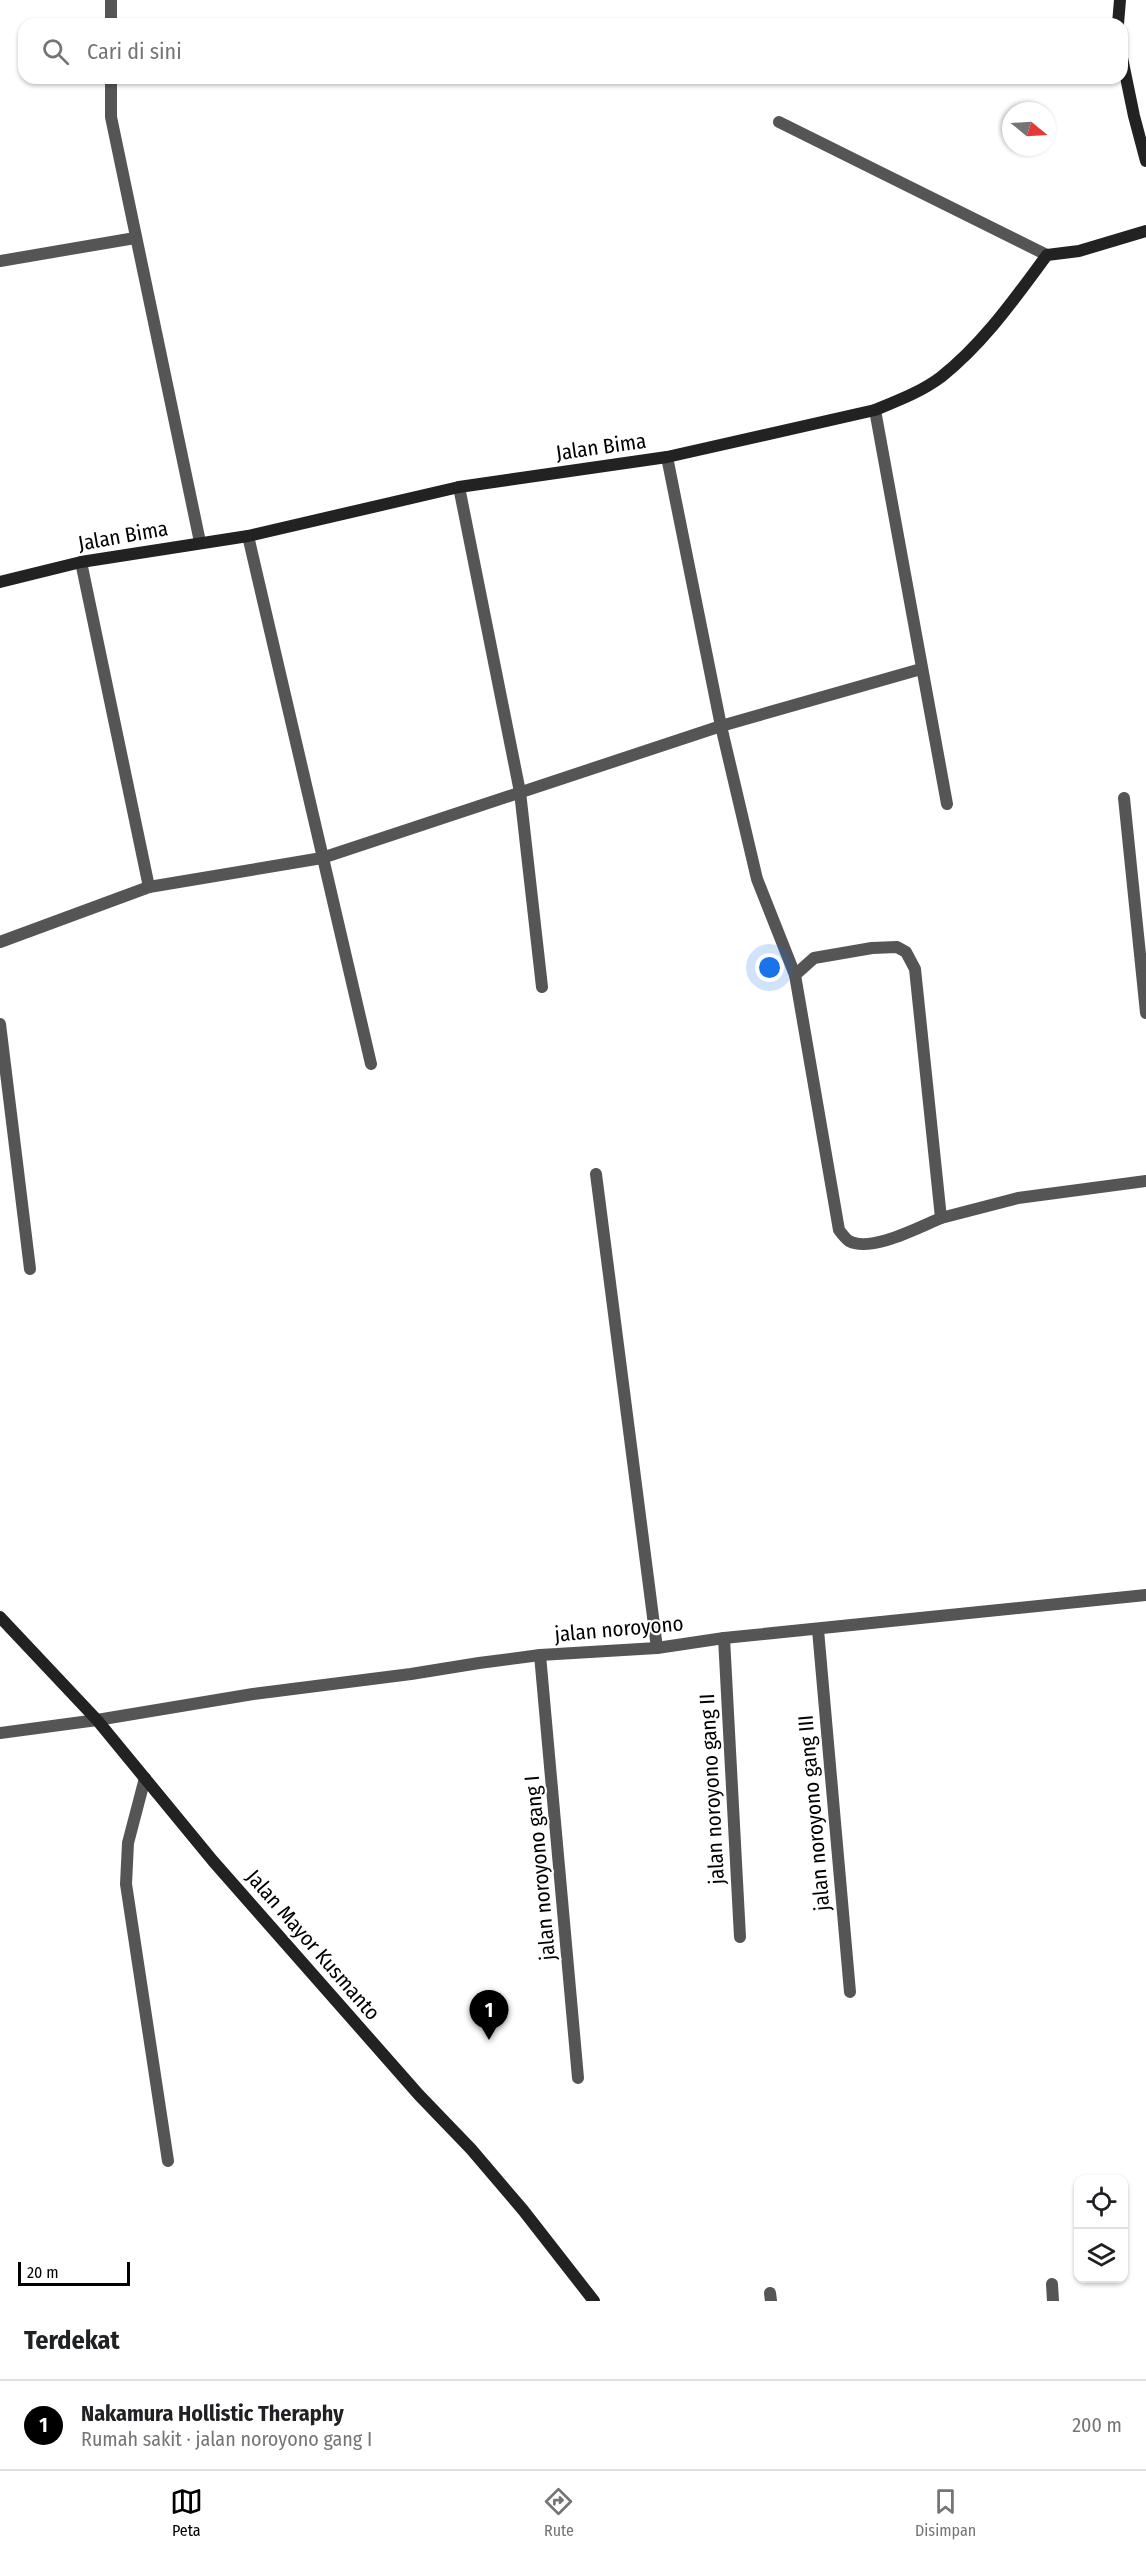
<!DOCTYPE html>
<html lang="id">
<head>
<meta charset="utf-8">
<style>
  :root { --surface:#fff; --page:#f2f2f2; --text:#202124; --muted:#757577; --line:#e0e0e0; --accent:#000 }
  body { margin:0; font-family:"Fira Sans Condensed",sans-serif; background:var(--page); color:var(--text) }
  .controls { position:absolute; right:18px; bottom:18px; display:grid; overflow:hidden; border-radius:12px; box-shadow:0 2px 4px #0004 }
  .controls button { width:54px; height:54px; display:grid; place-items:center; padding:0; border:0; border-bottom:2px solid var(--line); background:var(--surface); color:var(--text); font:30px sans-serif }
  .compass { position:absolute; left:1002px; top:102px; width:54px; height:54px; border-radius:50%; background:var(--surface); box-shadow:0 2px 4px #0004; rotate:108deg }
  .scale { position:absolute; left:18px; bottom:15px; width:112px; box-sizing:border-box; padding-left:6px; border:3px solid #000; border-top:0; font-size:16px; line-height:21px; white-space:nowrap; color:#000; -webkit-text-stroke:4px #fff; paint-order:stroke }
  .you { position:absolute; left:770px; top:968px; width:21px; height:21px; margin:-15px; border:4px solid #fff; border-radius:50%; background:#1a73e8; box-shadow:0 0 0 9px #1a73e833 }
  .badge { display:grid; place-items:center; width:39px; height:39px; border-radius:50%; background:var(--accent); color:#fff; font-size:20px; font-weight:700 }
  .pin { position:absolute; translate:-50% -50px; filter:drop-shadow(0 2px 3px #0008) }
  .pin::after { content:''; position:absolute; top:32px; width:21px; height:18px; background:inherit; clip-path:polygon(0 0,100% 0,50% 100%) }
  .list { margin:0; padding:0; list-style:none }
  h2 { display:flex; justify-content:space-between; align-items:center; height:78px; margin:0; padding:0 24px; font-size:26px }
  h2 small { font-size:20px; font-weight:400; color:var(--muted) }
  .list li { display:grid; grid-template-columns:39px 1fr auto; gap:18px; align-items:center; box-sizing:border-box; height:90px; padding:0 24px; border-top:2px solid var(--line) }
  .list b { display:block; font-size:22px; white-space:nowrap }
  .list p { margin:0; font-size:20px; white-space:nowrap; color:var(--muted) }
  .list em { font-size:20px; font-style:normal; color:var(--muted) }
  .icon { flex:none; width:33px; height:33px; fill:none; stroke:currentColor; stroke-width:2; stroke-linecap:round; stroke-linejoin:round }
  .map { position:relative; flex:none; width:1146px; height:2301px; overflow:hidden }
  .search { position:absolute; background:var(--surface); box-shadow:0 2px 4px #0004; left:18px; right:18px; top:18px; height:66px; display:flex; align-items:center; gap:15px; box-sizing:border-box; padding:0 21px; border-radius:18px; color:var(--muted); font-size:22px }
  .sheet { height:168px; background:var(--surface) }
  nav { display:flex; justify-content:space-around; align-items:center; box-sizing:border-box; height:84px; border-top:2px solid var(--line); background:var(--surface); font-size:16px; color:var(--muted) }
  nav a { display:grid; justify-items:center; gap:3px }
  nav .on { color:var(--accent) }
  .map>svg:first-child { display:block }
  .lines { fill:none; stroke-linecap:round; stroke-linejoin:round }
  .street { stroke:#555; stroke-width:12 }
  .secondary { stroke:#222; stroke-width:12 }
  .labels { text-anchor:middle; stroke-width:4.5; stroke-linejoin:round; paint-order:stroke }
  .street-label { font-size:21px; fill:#000; stroke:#fff }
</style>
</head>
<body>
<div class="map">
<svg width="1146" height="2301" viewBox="0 0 1146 2301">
  <rect width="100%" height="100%" fill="#fff"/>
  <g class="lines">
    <g class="street">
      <path d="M111,0V24"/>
      <path d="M111,78V117L200,542"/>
      <path d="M779,122L1047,255"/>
      <path d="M0,261L135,238"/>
      <path d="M875,410L947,804"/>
      <path d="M667,457L721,726L757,879L795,975L839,1230C842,1234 846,1239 849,1241C871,1253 919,1227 941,1218"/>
      <path d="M459,487L520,792L542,987"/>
      <path d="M248,536L371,1064"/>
      <path d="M81,562L149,887"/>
      <path d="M1124,798L1146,1013"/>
      <path d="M0,942L149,887L322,858L721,726L921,669"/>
      <path d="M795,975L814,958L872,948L897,947L906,952L915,969L941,1218L1018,1198L1146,1181"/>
      <path d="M0,1024L30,1269"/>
      <path d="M596,1174L657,1648"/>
      <path d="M818,1630L850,1992"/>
      <path d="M724,1638L740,1937"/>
      <path d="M540,1655L578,2078"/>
      <path d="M0,1733L97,1720L253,1694L411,1674L479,1663L540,1655L657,1648L724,1638L1146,1595"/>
      <path d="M145,1778L128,1843L126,1884L168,2161"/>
      <path d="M1052,2284L1053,2301"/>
      <path d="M770,2293L771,2301"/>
    </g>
    <g class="secondary">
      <path d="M1118,24L1120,0"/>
      <path d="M1122,58L1134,116L1146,161"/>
      <path d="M0,582L81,562L248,536L459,487L667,457L875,410C897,401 921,392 941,377C984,343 1015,298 1047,255L1079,251L1146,231"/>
      <path d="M0,1617L97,1720L213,1861L419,2095L471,2149L523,2210L594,2301"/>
    </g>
  </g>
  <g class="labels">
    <g class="street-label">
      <text transform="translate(601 447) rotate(-8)" y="7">Jalan Bima</text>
      <text transform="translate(123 536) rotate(-10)" y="7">Jalan Bima</text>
      <text transform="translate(619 1629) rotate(-5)" y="7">jalan noroyono</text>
      <text transform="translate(712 1789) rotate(-93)" y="7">jalan noroyono gang II</text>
      <text transform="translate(814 1813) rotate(-95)" y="7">jalan noroyono gang III</text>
      <text transform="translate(540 1868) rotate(-95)" y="7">jalan noroyono gang I</text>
      <text transform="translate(313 1945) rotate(49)" y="7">Jalan Mayor Kusmanto</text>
    </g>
  </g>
</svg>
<div class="controls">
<button><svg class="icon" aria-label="locate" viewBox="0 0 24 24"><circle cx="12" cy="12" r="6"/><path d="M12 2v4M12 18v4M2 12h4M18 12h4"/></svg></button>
<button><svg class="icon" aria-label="layers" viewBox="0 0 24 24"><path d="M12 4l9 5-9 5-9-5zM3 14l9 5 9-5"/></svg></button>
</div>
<svg class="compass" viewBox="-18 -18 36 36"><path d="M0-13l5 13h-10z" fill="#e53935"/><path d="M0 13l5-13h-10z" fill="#757577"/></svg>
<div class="scale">20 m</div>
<div class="you"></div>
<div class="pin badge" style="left:489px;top:2040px">1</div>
<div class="search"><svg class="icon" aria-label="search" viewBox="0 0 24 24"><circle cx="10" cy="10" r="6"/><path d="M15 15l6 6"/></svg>Cari di sini</div>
</div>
<section class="sheet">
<h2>Terdekat<small></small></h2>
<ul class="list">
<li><span class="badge">1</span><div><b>Nakamura Hollistic Theraphy</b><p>Rumah sakit · jalan noroyono gang I</p></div><em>200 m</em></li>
</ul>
</section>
<nav>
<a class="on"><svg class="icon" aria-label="map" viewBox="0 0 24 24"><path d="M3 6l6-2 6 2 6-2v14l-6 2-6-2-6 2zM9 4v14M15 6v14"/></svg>Peta</a>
<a><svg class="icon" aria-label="directions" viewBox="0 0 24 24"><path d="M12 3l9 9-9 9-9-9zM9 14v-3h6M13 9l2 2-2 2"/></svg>Rute</a>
<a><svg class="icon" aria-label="saved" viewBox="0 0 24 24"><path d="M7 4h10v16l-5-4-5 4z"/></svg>Disimpan</a>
</nav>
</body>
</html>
